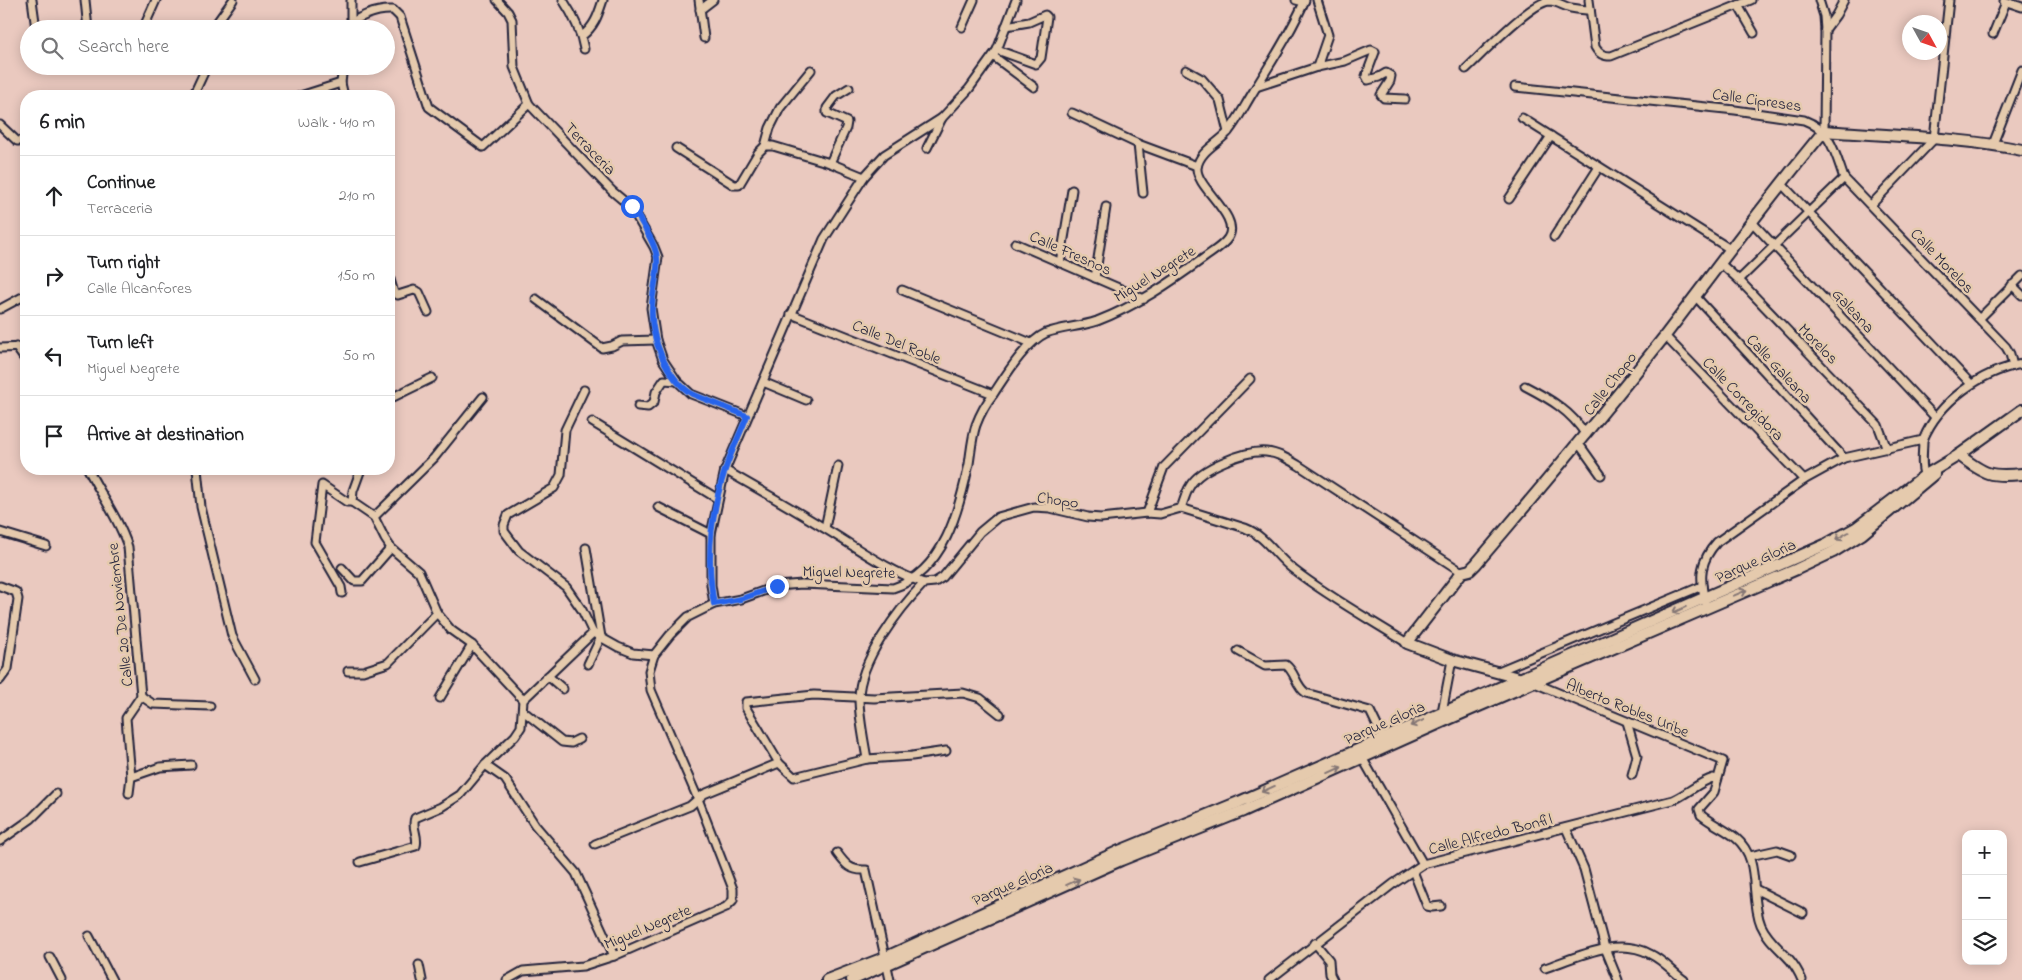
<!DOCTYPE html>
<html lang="en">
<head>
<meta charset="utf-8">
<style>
  :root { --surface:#fff; --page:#f2f2f2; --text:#202124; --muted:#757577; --line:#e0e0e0 }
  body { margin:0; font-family:"Indie Flower",sans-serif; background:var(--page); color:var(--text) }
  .controls { position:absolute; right:15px; bottom:15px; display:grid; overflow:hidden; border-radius:10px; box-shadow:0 2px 12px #0003 }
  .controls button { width:45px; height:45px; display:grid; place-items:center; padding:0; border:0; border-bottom:1px solid var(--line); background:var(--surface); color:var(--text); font:25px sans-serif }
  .compass { position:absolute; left:1902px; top:15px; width:45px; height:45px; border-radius:50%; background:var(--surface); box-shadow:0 2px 12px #0003; rotate:130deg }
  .stop { position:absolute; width:15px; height:15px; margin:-11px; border:4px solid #2563eb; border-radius:50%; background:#fff }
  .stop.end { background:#2563eb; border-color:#fff; box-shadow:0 1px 5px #0008 }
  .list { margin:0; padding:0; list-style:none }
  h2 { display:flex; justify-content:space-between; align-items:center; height:65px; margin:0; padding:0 20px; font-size:21px }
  h2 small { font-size:16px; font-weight:400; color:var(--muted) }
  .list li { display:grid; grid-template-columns:32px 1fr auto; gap:15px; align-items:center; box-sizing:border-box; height:80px; padding:0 20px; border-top:1px solid var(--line) }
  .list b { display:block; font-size:19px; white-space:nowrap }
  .list p { margin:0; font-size:16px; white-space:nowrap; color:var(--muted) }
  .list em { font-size:16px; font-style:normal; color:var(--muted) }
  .icon { flex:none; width:28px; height:28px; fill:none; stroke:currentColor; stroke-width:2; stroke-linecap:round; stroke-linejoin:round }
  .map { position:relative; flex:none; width:2022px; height:980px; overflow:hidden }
  .search { position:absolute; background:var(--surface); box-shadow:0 2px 12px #0003; left:20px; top:20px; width:375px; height:55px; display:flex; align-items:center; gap:12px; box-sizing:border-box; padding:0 18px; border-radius:28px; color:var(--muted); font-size:19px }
  .panel { position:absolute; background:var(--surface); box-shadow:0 2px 12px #0003; left:20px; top:90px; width:375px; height:385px; border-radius:20px }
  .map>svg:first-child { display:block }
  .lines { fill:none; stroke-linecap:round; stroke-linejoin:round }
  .street-casing { stroke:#22223b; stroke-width:11 }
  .secondary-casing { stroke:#22223b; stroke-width:14 }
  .street { stroke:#e5caad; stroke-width:7 }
  .secondary { stroke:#e5caad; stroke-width:10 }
  .oneway { stroke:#847674 }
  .route { stroke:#2563eb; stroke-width:6 }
  .labels { text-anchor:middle; stroke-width:5; stroke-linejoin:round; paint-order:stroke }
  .street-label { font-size:16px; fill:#22223b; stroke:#e5caad }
</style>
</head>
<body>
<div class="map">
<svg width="2022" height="980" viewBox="0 0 2022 980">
  <rect width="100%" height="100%" fill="#eac9bf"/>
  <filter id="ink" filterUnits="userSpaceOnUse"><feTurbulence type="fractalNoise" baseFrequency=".02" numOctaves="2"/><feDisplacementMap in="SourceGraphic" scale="10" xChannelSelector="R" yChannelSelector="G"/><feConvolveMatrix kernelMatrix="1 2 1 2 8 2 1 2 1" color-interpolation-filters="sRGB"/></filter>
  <g filter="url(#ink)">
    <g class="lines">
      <g class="street-casing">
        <g id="street">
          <path d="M32,0L36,29"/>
          <path d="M85,0L88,29"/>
          <path d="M351,0V25"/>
          <path d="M497,0L508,12L512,20L514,67L529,104L612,191L631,207L654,247L658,257L651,308L656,340L663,360L677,381L691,394L747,416"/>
          <path d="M563,0C573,15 581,31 584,49"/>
          <path d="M699,0L704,38"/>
          <path d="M1296,0L1304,2"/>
          <path d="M1589,0L1595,47C1599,54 1603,56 1611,56L1751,0"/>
          <path d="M1819,0L1824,16L1825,30L1824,131"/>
          <path d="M2004,1L2022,7"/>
          <path d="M1738,5L1754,33"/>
          <path d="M700,10L713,0"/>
          <path d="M962,27L974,0"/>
          <path d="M143,29L156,0"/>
          <path d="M217,29L218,21L233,0"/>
          <path d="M345,29C355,17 377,9 393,10L400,17L429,107L483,147L529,104"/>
          <path d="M1825,30L1836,15L1844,0"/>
          <path d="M1993,34L2006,2"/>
          <path d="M582,36C595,26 598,15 603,0"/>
          <path d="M997,50L1036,64L1041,58L1047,17L1045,15L1029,22L1006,26"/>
          <path d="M993,56L1034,87"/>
          <path d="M343,66L341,83L344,96"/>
          <path d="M1317,67L1328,35L1317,0"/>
          <path d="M1466,69C1481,55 1530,3 1549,1C1557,1 1563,6 1571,8C1577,9 1584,10 1590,10"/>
          <path d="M1186,70L1202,79L1220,100L1228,132"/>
          <path d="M1256,87L1317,67L1345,61L1371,50L1375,52L1366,76L1368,80L1379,77L1386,73L1391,76L1390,81L1381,95L1384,98L1405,99"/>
          <path d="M1515,87L1735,110L1804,120C1831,130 1835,153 1844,178L2006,347L2010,354L2013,366"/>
          <path d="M193,96L207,66"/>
          <path d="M300,96L341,83"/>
          <path d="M1072,113L1138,144L1197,166"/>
          <path d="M1522,118L1730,249"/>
          <path d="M0,125L17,141H26"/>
          <path d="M1138,144L1143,193"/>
          <path d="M1993,144L2022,70"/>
          <path d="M765,146H773L830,163L864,177"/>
          <path d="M676,148L734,185H739L758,153L765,146L770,128L780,108L811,70"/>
          <path d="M927,148L942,118"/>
          <path d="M830,163L846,128L847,122L827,113V108L836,96L849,88"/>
          <path d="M1781,183L1971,384"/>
          <path d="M1509,199L1551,136"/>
          <path d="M1871,205L1934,139L1949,0"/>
          <path d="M1751,221L1935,417"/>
          <path d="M1554,237L1599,167"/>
          <path d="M1015,243L1144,299"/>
          <path d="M1060,263L1072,190"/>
          <path d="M1720,263L1739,280L1878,425L1887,449"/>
          <path d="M389,276L394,293L398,295L414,290L419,292L428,312"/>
          <path d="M1095,278L1106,207"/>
          <path d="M1739,280L1844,178"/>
          <path d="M2012,285L2022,295"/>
          <path d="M902,290L1031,343"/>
          <path d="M1695,296L1844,458"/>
          <path d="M536,299L602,348L612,346L622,341L656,340"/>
          <path d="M0,309L26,295"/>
          <path d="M791,314L993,394"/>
          <path d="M1980,318L2022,276"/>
          <path d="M1665,336L1804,480"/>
          <path d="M16,347L26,361"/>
          <path d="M0,348L26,347"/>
          <path d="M763,382L806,400"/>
          <path d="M1525,386C1550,399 1571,411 1586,435"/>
          <path d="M584,390L565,430L561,475L554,488L508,515L504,525V531L519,551L566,587L582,610L593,633L618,647L633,653L654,655"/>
          <path d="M389,399L432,378"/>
          <path d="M638,406L648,407L654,402L656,392L664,380L677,381"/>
          <path d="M592,422L718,499"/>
          <path d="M1923,440C1923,452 1920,468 1926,479"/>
          <path d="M1579,444L1601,475"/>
          <path d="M88,469C101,495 119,519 128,547L141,696L126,718L131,777L129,793"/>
          <path d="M197,469L201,507L232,636L255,679"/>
          <path d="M361,469L353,491L352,502L374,517L385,539L391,548L419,572L437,613L451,630L472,645L523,700"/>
          <path d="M725,470C758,489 792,508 824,528C856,547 888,571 924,583"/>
          <path d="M658,507L711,534"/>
          <path d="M1181,508C1184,501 1186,492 1190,486C1200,468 1246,450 1266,452C1278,453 1288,459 1298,465L1462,572"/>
          <path d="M1147,513L1164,467L1250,379"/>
          <path d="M374,517L434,458L483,397"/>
          <path d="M825,528L838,466"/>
          <path d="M0,532L46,546"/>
          <path d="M586,548L601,637L588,664"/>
          <path d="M342,568L354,581H362L391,548"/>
          <path d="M0,586L16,592L18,599L8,669L0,680"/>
          <path d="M342,593L341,587L315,542L322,485L347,502H352"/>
          <path d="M1705,601C1699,576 1700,561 1717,542L1804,480L1844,458L1923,440C1939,401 1982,371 2022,364"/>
          <path d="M714,604L711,585V534L725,470L824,239L864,177L884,155L942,118L969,89L997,50L1016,0"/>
          <path d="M1238,651L1265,666L1286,665C1296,673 1295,685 1306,693L1370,711L1383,738"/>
          <path d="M348,671H363L388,663L437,613"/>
          <path d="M1496,672L1702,586"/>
          <path d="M548,676L563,689"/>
          <path d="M1532,682L1723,761L1714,792L1699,809L1701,815C1712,824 1725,829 1736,838C1762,860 1749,896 1761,925C1767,939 1780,949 1790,960C1795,966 1799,973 1802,980"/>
          <path d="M141,696L153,704L210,706"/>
          <path d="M440,698L472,645"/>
          <path d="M523,711L562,742L571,743L579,739"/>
          <path d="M1442,712L1452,660"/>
          <path d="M1627,722L1637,756L1632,775"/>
          <path d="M946,751L912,756L867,759L794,777L779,763L746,708V702L814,695L874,698L963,693L980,698L1000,714"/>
          <path d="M1360,754L1423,864"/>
          <path d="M867,759C864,740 859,718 859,698C859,661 899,609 924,583L935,582L943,577L980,532L998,517L1034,507L1050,508L1088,517L1101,518L1147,513L1160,514L1181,508L1245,528C1266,536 1276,557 1294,570C1329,597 1369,619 1407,643"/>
          <path d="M485,765L505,779L535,825L576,873L614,956"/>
          <path d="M131,777L160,767L191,765"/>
          <path d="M1566,828L1584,869L1605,948L1618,980"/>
          <path d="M0,841L31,819L56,794"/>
          <path d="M595,844L690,806L704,794L779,763"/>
          <path d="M837,853C845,864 850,871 866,870L890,980"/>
          <path d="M1750,856L1777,850L1791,855"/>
          <path d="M360,862L416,846C419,836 411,827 415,818L441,807L460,795L485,765L515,736L521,727L523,700L593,633"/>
          <path d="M1413,871L1427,906L1432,907L1441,906"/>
          <path d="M1755,889L1803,913"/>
          <path d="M89,936L112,980"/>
          <path d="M1315,943L1329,960L1330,974L1333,980"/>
          <path d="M50,957L62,980"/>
          <path d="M419,965L422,980"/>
          <path d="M1545,968C1577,957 1618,936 1650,954C1663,960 1673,972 1684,980"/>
          <path d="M507,980L523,971L583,966L614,956L726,907L733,900V889L698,799L651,690L649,671L654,655L670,635L688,617L714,604L741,599L777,586L802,584L893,588C944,572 959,510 969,464C971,451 972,437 976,425C980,414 987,402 994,393C1006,375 1026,342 1046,333C1062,327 1080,327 1097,321C1136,306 1170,283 1204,258C1212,252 1223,246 1228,238C1242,217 1196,188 1197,168C1199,151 1219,143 1228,132C1237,121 1244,107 1252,94C1270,64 1291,33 1305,0"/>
          <path d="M1269,980L1393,884L1423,864L1673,800C1687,794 1699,782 1713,778L1717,780"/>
        </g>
      </g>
      <g class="secondary-casing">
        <g id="secondary">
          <path d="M1959,455C1985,475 1990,477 2022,474"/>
          <path d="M1522,679L1452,660L1407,643L1462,572L1470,570L1476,564C1540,489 1603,414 1664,337C1717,268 1768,198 1824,131C1890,136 1957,137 2022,150"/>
          <path d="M827,980L884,958L1117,852L1239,802L1827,544L1856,528L1924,476L1959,455L2022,410"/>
          <path d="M852,980L1121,860L1243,811L1451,718L1797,569L1833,552L1862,534L1934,474"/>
        </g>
      </g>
      <use href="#street" class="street"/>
      <use href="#secondary" class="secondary"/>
    </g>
    <defs><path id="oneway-shaft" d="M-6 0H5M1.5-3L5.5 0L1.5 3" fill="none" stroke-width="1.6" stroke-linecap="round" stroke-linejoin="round" transform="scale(1.25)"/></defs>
    <g class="oneway">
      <use href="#oneway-shaft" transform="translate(1842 536) rotate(150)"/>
      <use href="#oneway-shaft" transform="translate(1740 593) rotate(-23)"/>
      <use href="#oneway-shaft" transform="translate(1679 610) rotate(156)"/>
      <use href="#oneway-shaft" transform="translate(1417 723) rotate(156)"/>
      <use href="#oneway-shaft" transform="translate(1335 770) rotate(-24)"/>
      <use href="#oneway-shaft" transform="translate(1268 789) rotate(156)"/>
      <use href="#oneway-shaft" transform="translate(1073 882) rotate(-24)"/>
    </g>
  </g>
  <g class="lines" filter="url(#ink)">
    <path class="route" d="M632,206C639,219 656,243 657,258C659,273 652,291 652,307C650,337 666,378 692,394L747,416C740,434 731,452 725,470C711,513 706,560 714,604L741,599L777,586"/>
  </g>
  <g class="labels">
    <g class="street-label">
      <text transform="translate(1757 99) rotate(8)" y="6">Calle Cipreses</text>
      <text transform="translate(591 148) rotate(46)" y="6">Terraceria</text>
      <text transform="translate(1071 252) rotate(24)" y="6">Calle Fresnos</text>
      <text transform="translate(1943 260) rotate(46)" y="6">Calle Morelos</text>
      <text transform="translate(1154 273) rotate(-32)" y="6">Miguel Negrete</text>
      <text transform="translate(1854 310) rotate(47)" y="6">Galeana</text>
      <text transform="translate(897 341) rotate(22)" y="6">Calle Del Roble</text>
      <text transform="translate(1819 343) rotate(46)" y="6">Morelos</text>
      <text transform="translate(1780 368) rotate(47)" y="6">Calle Galeana</text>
      <text transform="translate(1609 383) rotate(-52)" y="6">Calle Chopo</text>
      <text transform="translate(1744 398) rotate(46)" y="6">Calle Corregidora</text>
      <text transform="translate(1058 499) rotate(8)" y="6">Chopo</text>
      <text transform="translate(1755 560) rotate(-24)" y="6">Parque Gloria</text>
      <text transform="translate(849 571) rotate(1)" y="6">Miguel Negrete</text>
      <text transform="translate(119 615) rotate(-96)" y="6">Calle 20 De Noviembre</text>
      <text transform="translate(1628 707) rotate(22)" y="6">Alberto Robles Uribe</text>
      <text transform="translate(1384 722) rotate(-24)" y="6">Parque Gloria</text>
      <text transform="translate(1490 833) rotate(-14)" y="6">Calle Alfredo Bonfil</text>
      <text transform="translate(1012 883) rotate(-24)" y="6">Parque Gloria</text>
      <text transform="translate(647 926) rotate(-23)" y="6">Miguel Negrete</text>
    </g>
  </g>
</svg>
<div class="controls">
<button>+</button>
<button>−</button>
<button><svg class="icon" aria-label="layers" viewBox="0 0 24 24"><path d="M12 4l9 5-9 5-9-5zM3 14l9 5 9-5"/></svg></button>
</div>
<svg class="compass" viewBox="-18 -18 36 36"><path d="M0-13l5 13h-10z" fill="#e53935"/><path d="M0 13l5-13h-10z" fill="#757577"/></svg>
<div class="stop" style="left:632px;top:206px"></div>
<div class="stop end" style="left:777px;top:586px"></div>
<div class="search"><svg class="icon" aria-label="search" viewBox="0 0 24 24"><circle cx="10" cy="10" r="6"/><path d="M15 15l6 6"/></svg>Search here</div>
<section class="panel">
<h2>6 min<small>Walk · 410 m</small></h2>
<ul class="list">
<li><svg class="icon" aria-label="ahead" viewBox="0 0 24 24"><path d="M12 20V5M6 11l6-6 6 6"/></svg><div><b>Continue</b><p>Terraceria</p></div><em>210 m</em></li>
<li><svg class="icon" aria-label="right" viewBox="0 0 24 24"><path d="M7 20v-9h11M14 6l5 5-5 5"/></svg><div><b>Turn right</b><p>Calle Alcanfores</p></div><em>150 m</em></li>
<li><svg class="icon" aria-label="left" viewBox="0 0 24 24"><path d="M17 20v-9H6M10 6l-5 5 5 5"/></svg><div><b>Turn left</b><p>Miguel Negrete</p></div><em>50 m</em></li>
<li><svg class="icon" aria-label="arrive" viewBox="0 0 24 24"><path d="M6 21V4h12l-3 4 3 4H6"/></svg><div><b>Arrive at destination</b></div></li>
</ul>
</section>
</div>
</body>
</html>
